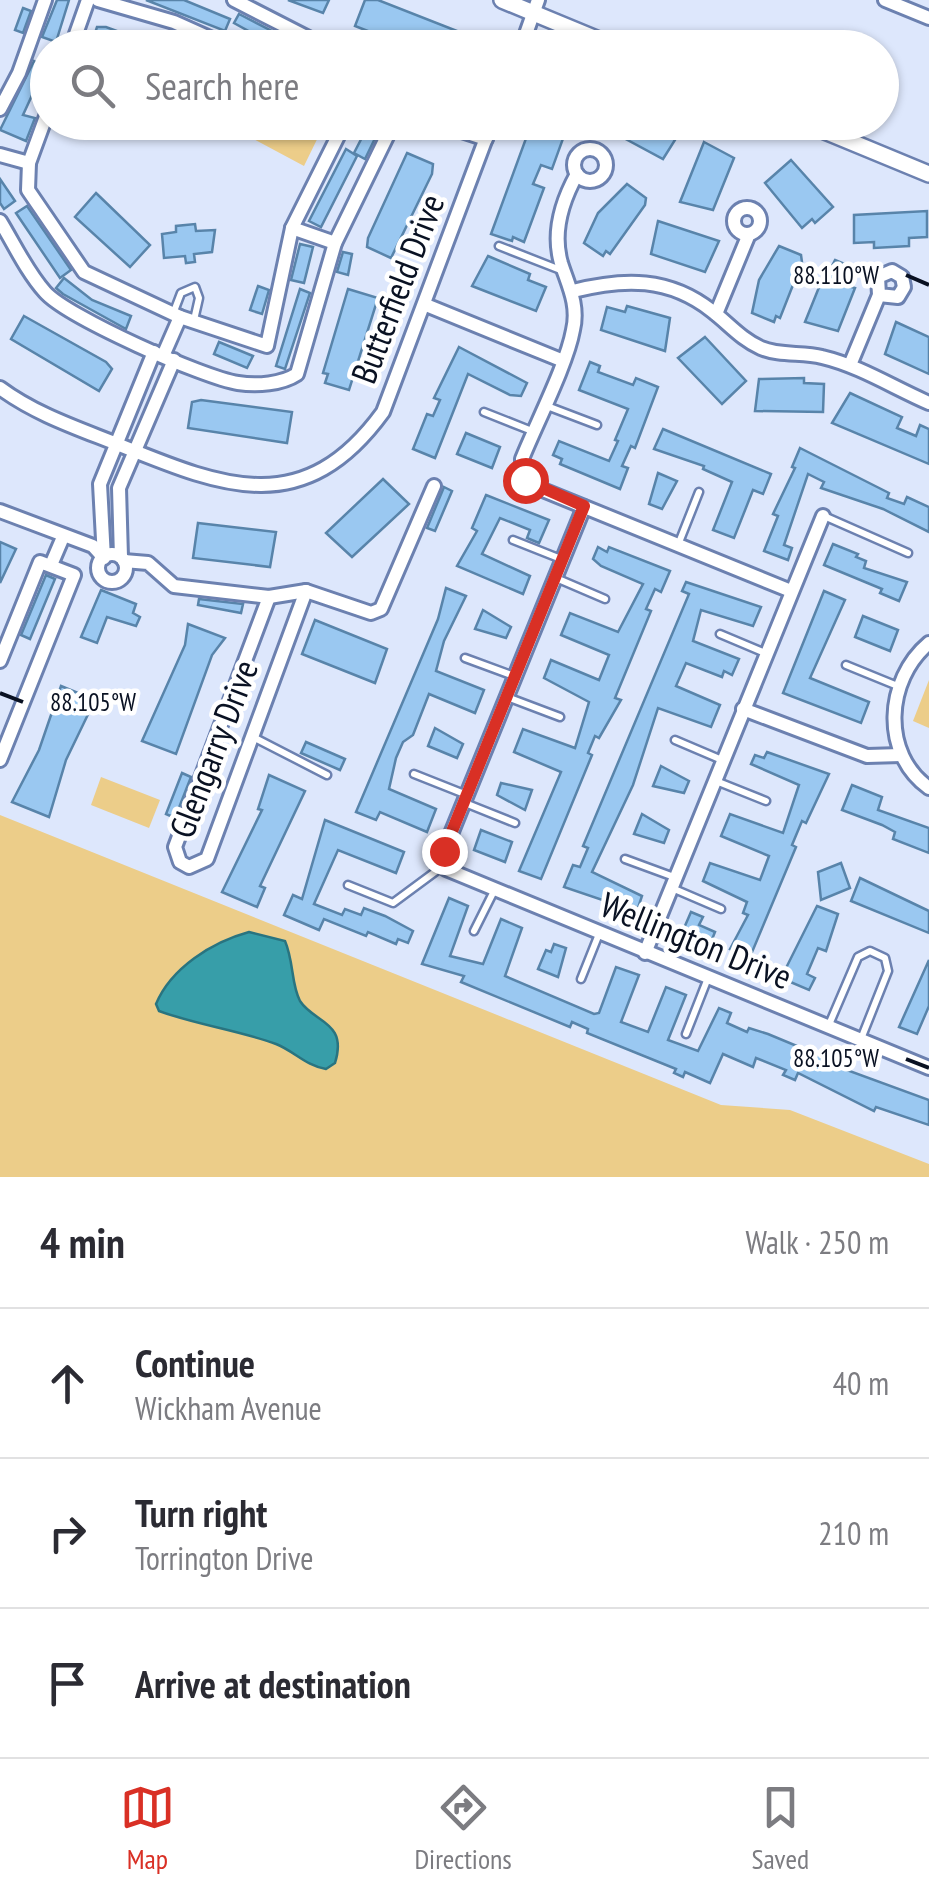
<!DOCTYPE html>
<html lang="en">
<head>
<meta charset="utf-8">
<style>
  :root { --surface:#fff; --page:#f2f2f3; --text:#2b2b33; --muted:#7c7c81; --line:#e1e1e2; --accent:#d93025 }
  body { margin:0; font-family:"PT Sans Narrow",sans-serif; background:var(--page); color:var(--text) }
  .stop { position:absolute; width:30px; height:30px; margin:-22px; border:8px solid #d93025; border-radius:50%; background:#fff }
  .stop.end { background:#d93025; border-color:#fff; box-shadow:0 2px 10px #0008 }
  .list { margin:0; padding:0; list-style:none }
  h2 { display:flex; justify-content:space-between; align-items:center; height:130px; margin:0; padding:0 40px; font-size:42px }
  h2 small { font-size:32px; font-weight:400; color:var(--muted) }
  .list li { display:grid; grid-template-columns:65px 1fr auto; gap:30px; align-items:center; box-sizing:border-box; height:150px; padding:0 40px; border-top:2px solid var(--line) }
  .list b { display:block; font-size:38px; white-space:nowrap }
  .list p { margin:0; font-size:32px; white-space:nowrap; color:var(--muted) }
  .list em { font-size:32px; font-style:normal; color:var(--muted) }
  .icon { flex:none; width:55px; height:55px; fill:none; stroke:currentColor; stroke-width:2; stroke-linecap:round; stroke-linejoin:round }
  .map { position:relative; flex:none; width:929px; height:1177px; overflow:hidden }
  .search { position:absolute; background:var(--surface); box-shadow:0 2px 8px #0004; left:30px; right:30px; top:30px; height:110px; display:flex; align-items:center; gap:25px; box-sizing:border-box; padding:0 35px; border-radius:55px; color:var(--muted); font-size:38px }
  .sheet { height:580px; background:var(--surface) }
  nav { display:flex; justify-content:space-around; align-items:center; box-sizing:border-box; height:140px; border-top:2px solid var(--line); background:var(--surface); font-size:28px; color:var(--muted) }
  nav a { display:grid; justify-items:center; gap:5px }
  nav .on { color:var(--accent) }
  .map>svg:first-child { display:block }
  .green { fill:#eccd89 }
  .water { fill:#379ea9; stroke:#297480; stroke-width:2.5 }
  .building { fill:#9ac8f1; stroke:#5884aa; stroke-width:2.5 }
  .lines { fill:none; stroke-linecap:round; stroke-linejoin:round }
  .service-casing { stroke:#6c81b0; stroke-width:11 }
  .minor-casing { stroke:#6c81b0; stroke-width:18 }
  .tertiary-casing { stroke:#6c81b0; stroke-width:20 }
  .service { stroke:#fff; stroke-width:6 }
  .minor { stroke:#fff; stroke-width:12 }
  .tertiary { stroke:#fff; stroke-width:15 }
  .route { stroke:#d93025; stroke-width:12 }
  .ticks { fill:none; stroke:#091122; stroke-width:4 }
  .labels { text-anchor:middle; stroke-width:9; stroke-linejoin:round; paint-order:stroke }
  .street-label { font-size:35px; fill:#091122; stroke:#fff }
  .ticks-label { font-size:25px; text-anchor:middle; fill:#091122; stroke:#fff; stroke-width:9; stroke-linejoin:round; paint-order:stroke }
</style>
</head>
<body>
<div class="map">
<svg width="929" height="1177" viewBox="0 0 929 1177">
  <rect width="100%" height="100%" fill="#dde7fc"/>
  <g class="green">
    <path d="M257,123V122L325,123L304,166L250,137Z"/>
    <path d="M929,680V728L913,721Z"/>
    <path d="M101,777L160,800L149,828L91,805Z"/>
    <path d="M0,815L721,1105L790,1110L929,1164V1177H0Z"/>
  </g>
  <path class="water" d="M249,932L285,941C294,962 291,984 300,1001C314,1023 348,1021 335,1063L326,1069C306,1066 294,1051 276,1044C238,1030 197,1025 159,1011L156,1004C171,968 212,942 249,932Z"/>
  <g class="building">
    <path d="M57,0H69L56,42L42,37Z"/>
    <path d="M146,0H184L230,19L225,31Z"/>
    <path d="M288,0H329L323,13Z"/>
    <path d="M365,0H378L457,31L451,48H411L355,26Z"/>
    <path d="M23,8L31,11L23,33L15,30Z"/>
    <path d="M239,14L305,48L274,45L234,23Z"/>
    <path d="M97,27H106L163,48H90Z"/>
    <path d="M34,61L45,67L23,115L35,118L26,141L0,130Z"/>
    <path d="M370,122L381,126L365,159L354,153Z"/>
    <path d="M532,122H569L552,169L541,165L533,184L544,188L524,242L513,237L512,241L491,234Z"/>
    <path d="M594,122H659L673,131L670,137L675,140L663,159Z"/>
    <path d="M704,142L734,158L713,210L680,202Z"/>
    <path d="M346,149L357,156L321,227L309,221Z"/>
    <path d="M407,153L433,164L432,174L391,258L367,247L368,238Z"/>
    <path d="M791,160L833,207L815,223L812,219L802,228L765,183Z"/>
    <path d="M0,179L15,201L4,209L0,203Z"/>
    <path d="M627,184L646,198L645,205L610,254L606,251L603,256L584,243L598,213Z"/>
    <path d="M96,193L150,245L130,267L75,217Z"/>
    <path d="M27,206L71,270L60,278L16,213Z"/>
    <path d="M927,211V237L909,238V246L874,248V242L854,243V215Z"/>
    <path d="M658,221L719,241L705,272L651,254Z"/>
    <path d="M195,224L196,231L215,230L212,252L194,254L195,262L186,263L185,256L164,258L162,234L176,232V226Z"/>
    <path d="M300,244L313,247L304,283L291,280Z"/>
    <path d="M779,246L801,255L802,262L780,318L776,316L774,322L752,313L759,280Z"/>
    <path d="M343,252L352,254L348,275L337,272Z"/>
    <path d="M488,256L530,274L528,280L546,287L536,311L472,286Z"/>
    <path d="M835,260L854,268L848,286L855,288L838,331L805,322L828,265L832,266Z"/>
    <path d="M64,278L92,300L131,316L126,329L63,294L56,288Z"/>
    <path d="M258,286L269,290L262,314L250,310Z"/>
    <path d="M300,289L310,293L285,369L276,366Z"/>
    <path d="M348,289L378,298L349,390L325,383L328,374L323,373Z"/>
    <path d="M627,306L670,318L665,351L601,330L607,307L625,312Z"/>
    <path d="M24,316L106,362L112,369L99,391L11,339Z"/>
    <path d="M896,322L929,337V374L885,354Z"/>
    <path d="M705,337L746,381L722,404L678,358Z"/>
    <path d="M219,342L253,356L247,368L214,354Z"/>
    <path d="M459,347L527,383L521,396L510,395L468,374L435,458L413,449L427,414L433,416L440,400L434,398Z"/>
    <path d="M590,362L600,366L598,372L633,385L636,378L658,387L635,448L631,446L622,466L628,468L620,489L560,464L562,459L553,455L559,441L609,461L618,441L615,440L628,409L579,390Z"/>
    <path d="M804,378V383L824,384L823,412L755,411L759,379Z"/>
    <path d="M850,393L902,417L897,428L916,436L920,425L929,429V464L832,423Z"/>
    <path d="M201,400L292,412L287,443L188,428L192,402Z"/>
    <path d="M663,429L771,474L763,494L753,490L734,538L713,530L732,482L703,469L704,466L654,449Z"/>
    <path d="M466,433L500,447L492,468L457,454Z"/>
    <path d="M800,448L889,493L887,498L904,504L907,497L929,507V532L883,509L821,488L824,482L808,474L784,545L792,548L788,560L764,551L778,516L773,514L795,468L792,467Z"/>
    <path d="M658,473L677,481L662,509L649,504Z"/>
    <path d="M383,479L409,504L352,557L326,533Z"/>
    <path d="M444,487L452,491L435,531L427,528Z"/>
    <path d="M486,495L549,520L539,543L527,538L530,530L500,518L482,554L530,576L523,594L457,566L477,531L472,528Z"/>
    <path d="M198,523L276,532L270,567L193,558Z"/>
    <path d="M0,542L16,549L0,583Z"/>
    <path d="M833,544L858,554L856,557L866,561L864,568L907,582L899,601L880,593L882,589L824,565Z"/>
    <path d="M598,547L607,552L609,547L670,571L661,592L655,589L646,609L651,611L615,698L621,700L599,738L595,736L588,753L592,755L541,879L519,871L561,772L514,752L523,729L575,748L589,702L544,678L551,660L599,680L609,655L561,635L570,613L618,632L643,584L601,566L593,559Z"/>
    <path d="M46,575L55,579L30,639L21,635Z"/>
    <path d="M686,582L761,607L753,626L701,610L693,641L739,659L732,675L724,671L722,677L686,663L676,686L720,705L711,727L658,708L633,785L592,872L642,896L638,908L628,904L626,908L564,887L573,865L580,867L588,848L583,846L689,594L682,591Z"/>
    <path d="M446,588L466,596L444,641L436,671L484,690L475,713L429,694L413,735L403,742L396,758L389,789L436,809L427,832L380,812L376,820L356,812L438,619Z"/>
    <path d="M101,590L136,604L133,613L140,617L136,626L107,617L97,643L81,637Z"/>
    <path d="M824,591L845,600L810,678L869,702L861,723L783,693Z"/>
    <path d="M199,599L243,604L241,613L198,605Z"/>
    <path d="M483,610L511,627L506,638L475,629Z"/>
    <path d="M863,616L898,630L890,651L855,637Z"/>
    <path d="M315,620L387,649L375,683L302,654Z"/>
    <path d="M188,624L225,638L212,655L176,754L142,741L185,645Z"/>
    <path d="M61,686L95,700L66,760L49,817L12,802L39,750Z"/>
    <path d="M435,728L463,744L457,758L428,746Z"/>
    <path d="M306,742L345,759L340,770L301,753Z"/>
    <path d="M767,752L829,774L806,823L802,821L792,845L796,847L750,957L730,949L748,915L743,913L747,902L703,881L710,863L760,880L769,856L721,836L730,814L783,833L799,785L751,764L755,755L764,758Z"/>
    <path d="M661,766L689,781L684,793L653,786Z"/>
    <path d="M182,773L191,777L175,818L166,814Z"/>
    <path d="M269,775L305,791L260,886L265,888L257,907L222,892L262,810L258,809Z"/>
    <path d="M501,783L532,790L525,810L497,795Z"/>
    <path d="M852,785L882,797L878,810L929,828V853L893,839L895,832L882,825L842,810Z"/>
    <path d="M642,814L669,830L664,843L634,834Z"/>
    <path d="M325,820L404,852L396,873L338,850L314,904L342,915L345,909L361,915L364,908L385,916L413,931L408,943L398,939L396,944L368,932L366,936L324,919L319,930L284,915L293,895L302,899Z"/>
    <path d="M481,830L512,842L505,862L474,850Z"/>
    <path d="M841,863L850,888L821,900L818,872Z"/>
    <path d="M860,878L929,911V933L851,901Z"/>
    <path d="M449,898L468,906L450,956L483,964L501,919L522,928L505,976L594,1014L599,1013L616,967L639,975L621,1022L648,1032L666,987L686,995L668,1040L698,1051L719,1008L731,1013L727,1023L747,1032L749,1028L768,1034L845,1066L844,1069L929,1100V1125L876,1107L874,1111L798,1073L795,1080L783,1075L786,1070L756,1058L753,1067L723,1054L710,1083L685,1072L683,1077L674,1073L676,1069L587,1033L588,1029L572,1022L570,1027L461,982L464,976L422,964Z"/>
    <path d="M817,906L838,914L826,951L818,948L807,974L815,978L809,990L781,978Z"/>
    <path d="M691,912L703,917L699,925L715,932L709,947L681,935Z"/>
    <path d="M554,944L566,948L558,977L538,969L546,950L551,952Z"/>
    <path d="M929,960V1006L917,1034L899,1027Z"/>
  </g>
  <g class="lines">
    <g class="service-casing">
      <g id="service">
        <path d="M499,246L563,271"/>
        <path d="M173,314L181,293L195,287L199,298L194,320"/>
        <path d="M547,406L597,425"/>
        <path d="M484,412L532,431"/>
        <path d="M824,516L908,553"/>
        <path d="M513,540L561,559"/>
        <path d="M678,545L699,492"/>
        <path d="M556,578L605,599"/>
        <path d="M720,634L765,653"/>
        <path d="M465,658L514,676"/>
        <path d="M846,665L900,687"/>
        <path d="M507,697L560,717"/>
        <path d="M253,737L327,775"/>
        <path d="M675,740L722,760"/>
        <path d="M414,774L467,795"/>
        <path d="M716,781L766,801"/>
        <path d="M465,803L515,823"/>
        <path d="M625,859L674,877"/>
        <path d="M348,885L393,903L443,866"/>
        <path d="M672,888L721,909"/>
        <path d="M474,931L494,891"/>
        <path d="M581,979L599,934"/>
        <path d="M828,1027L858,957L870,951L885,958L888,971L861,1039"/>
        <path d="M686,1034L708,978"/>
      </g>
    </g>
    <g class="minor-casing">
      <g id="minor">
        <path d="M98,0L174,22L232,48"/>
        <path d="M234,0L328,48"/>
        <path d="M885,0L929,18"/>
        <path d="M71,48L88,0"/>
        <path d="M521,48L538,0"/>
        <path d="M0,109L19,73L45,0"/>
        <path d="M48,111L29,163L28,190L84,272L180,317L267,346L292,228L345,122"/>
        <path d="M434,122L486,139"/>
        <circle cx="590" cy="165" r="16"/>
        <path d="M0,155L29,163"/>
        <path d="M577,174C562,201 552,232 561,263C568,285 579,305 573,330C567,364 536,424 522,459V475L533,486L791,591"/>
        <circle cx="747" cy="221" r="13"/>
        <path d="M0,221C14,244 27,272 45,292C67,317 204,378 238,383C257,386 282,384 297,374L335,243L394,122"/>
        <path d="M292,228L335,243"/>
        <path d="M573,291C624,278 669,277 712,311C729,324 741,339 761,348C779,356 803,352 822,357C860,366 894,388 929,403"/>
        <path d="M426,305L561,360"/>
        <path d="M716,314L749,234"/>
        <path d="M163,356L180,317"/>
        <path d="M850,365L879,295L878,277L892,271L902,277L904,287L898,297L879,295"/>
        <path d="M0,388C35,414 77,428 117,444C221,486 303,522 383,412L492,122"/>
        <path d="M584,507L444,851L446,869L929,1068"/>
        <path d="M0,511L93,546L102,556"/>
        <circle cx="112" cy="568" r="14"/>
        <path d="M121,557L119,488L174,360"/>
        <path d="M104,558L100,484L154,352"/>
        <path d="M124,561L148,563L174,586L269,597L306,591L371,613L381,609L434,486"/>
        <path d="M51,565L63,537"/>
        <path d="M269,597L175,847L180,862L189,867L207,859L306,591"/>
        <path d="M929,643C885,680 881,754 929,788"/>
        <path d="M0,661L40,562L74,575L0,760"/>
        <path d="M743,709L867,756L901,755"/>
        <path d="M645,953L823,516"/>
      </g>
    </g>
    <g class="tertiary-casing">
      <g id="tertiary">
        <path d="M502,0L618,48"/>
        <path d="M803,122L929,174"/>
      </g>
    </g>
    <use href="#service" class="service"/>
    <use href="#minor" class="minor"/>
    <use href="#tertiary" class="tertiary"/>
  </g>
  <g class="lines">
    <path class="route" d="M444,851L584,506L525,480"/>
  </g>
  <path class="ticks" d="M906,275L929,285M0,693L23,702M906,1059L929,1068"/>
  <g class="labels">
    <g class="street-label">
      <text transform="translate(398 289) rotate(-69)" y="12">Butterfield Drive</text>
      <text transform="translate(214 749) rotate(-69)" y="12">Glengarry Drive</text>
      <text transform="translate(696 941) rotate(22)" y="12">Wellington Drive</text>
    </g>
  </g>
  <g class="ticks-label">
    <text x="836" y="284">88.110°W</text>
    <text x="93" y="711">88.105°W</text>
    <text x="836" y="1067">88.105°W</text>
  </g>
</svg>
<div class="stop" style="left:525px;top:480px"></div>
<div class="stop end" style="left:444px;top:851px"></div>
<div class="search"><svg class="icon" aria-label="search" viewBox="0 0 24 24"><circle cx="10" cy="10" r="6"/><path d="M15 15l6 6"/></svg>Search here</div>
</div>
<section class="sheet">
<h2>4 min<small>Walk · 250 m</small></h2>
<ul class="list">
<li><svg class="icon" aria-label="ahead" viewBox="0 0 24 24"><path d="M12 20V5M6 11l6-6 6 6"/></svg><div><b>Continue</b><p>Wickham Avenue</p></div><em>40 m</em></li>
<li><svg class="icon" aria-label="right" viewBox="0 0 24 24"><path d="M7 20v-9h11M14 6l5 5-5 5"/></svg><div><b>Turn right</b><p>Torrington Drive</p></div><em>210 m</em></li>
<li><svg class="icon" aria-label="arrive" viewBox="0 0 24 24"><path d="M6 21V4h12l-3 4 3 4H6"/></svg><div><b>Arrive at destination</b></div></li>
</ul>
</section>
<nav>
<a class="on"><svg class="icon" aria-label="map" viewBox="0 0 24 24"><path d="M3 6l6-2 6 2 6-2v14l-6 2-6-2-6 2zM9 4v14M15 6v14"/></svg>Map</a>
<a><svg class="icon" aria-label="directions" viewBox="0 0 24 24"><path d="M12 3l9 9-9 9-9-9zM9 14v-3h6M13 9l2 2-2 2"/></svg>Directions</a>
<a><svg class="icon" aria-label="saved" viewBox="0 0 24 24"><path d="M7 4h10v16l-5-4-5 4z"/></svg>Saved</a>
</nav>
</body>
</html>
